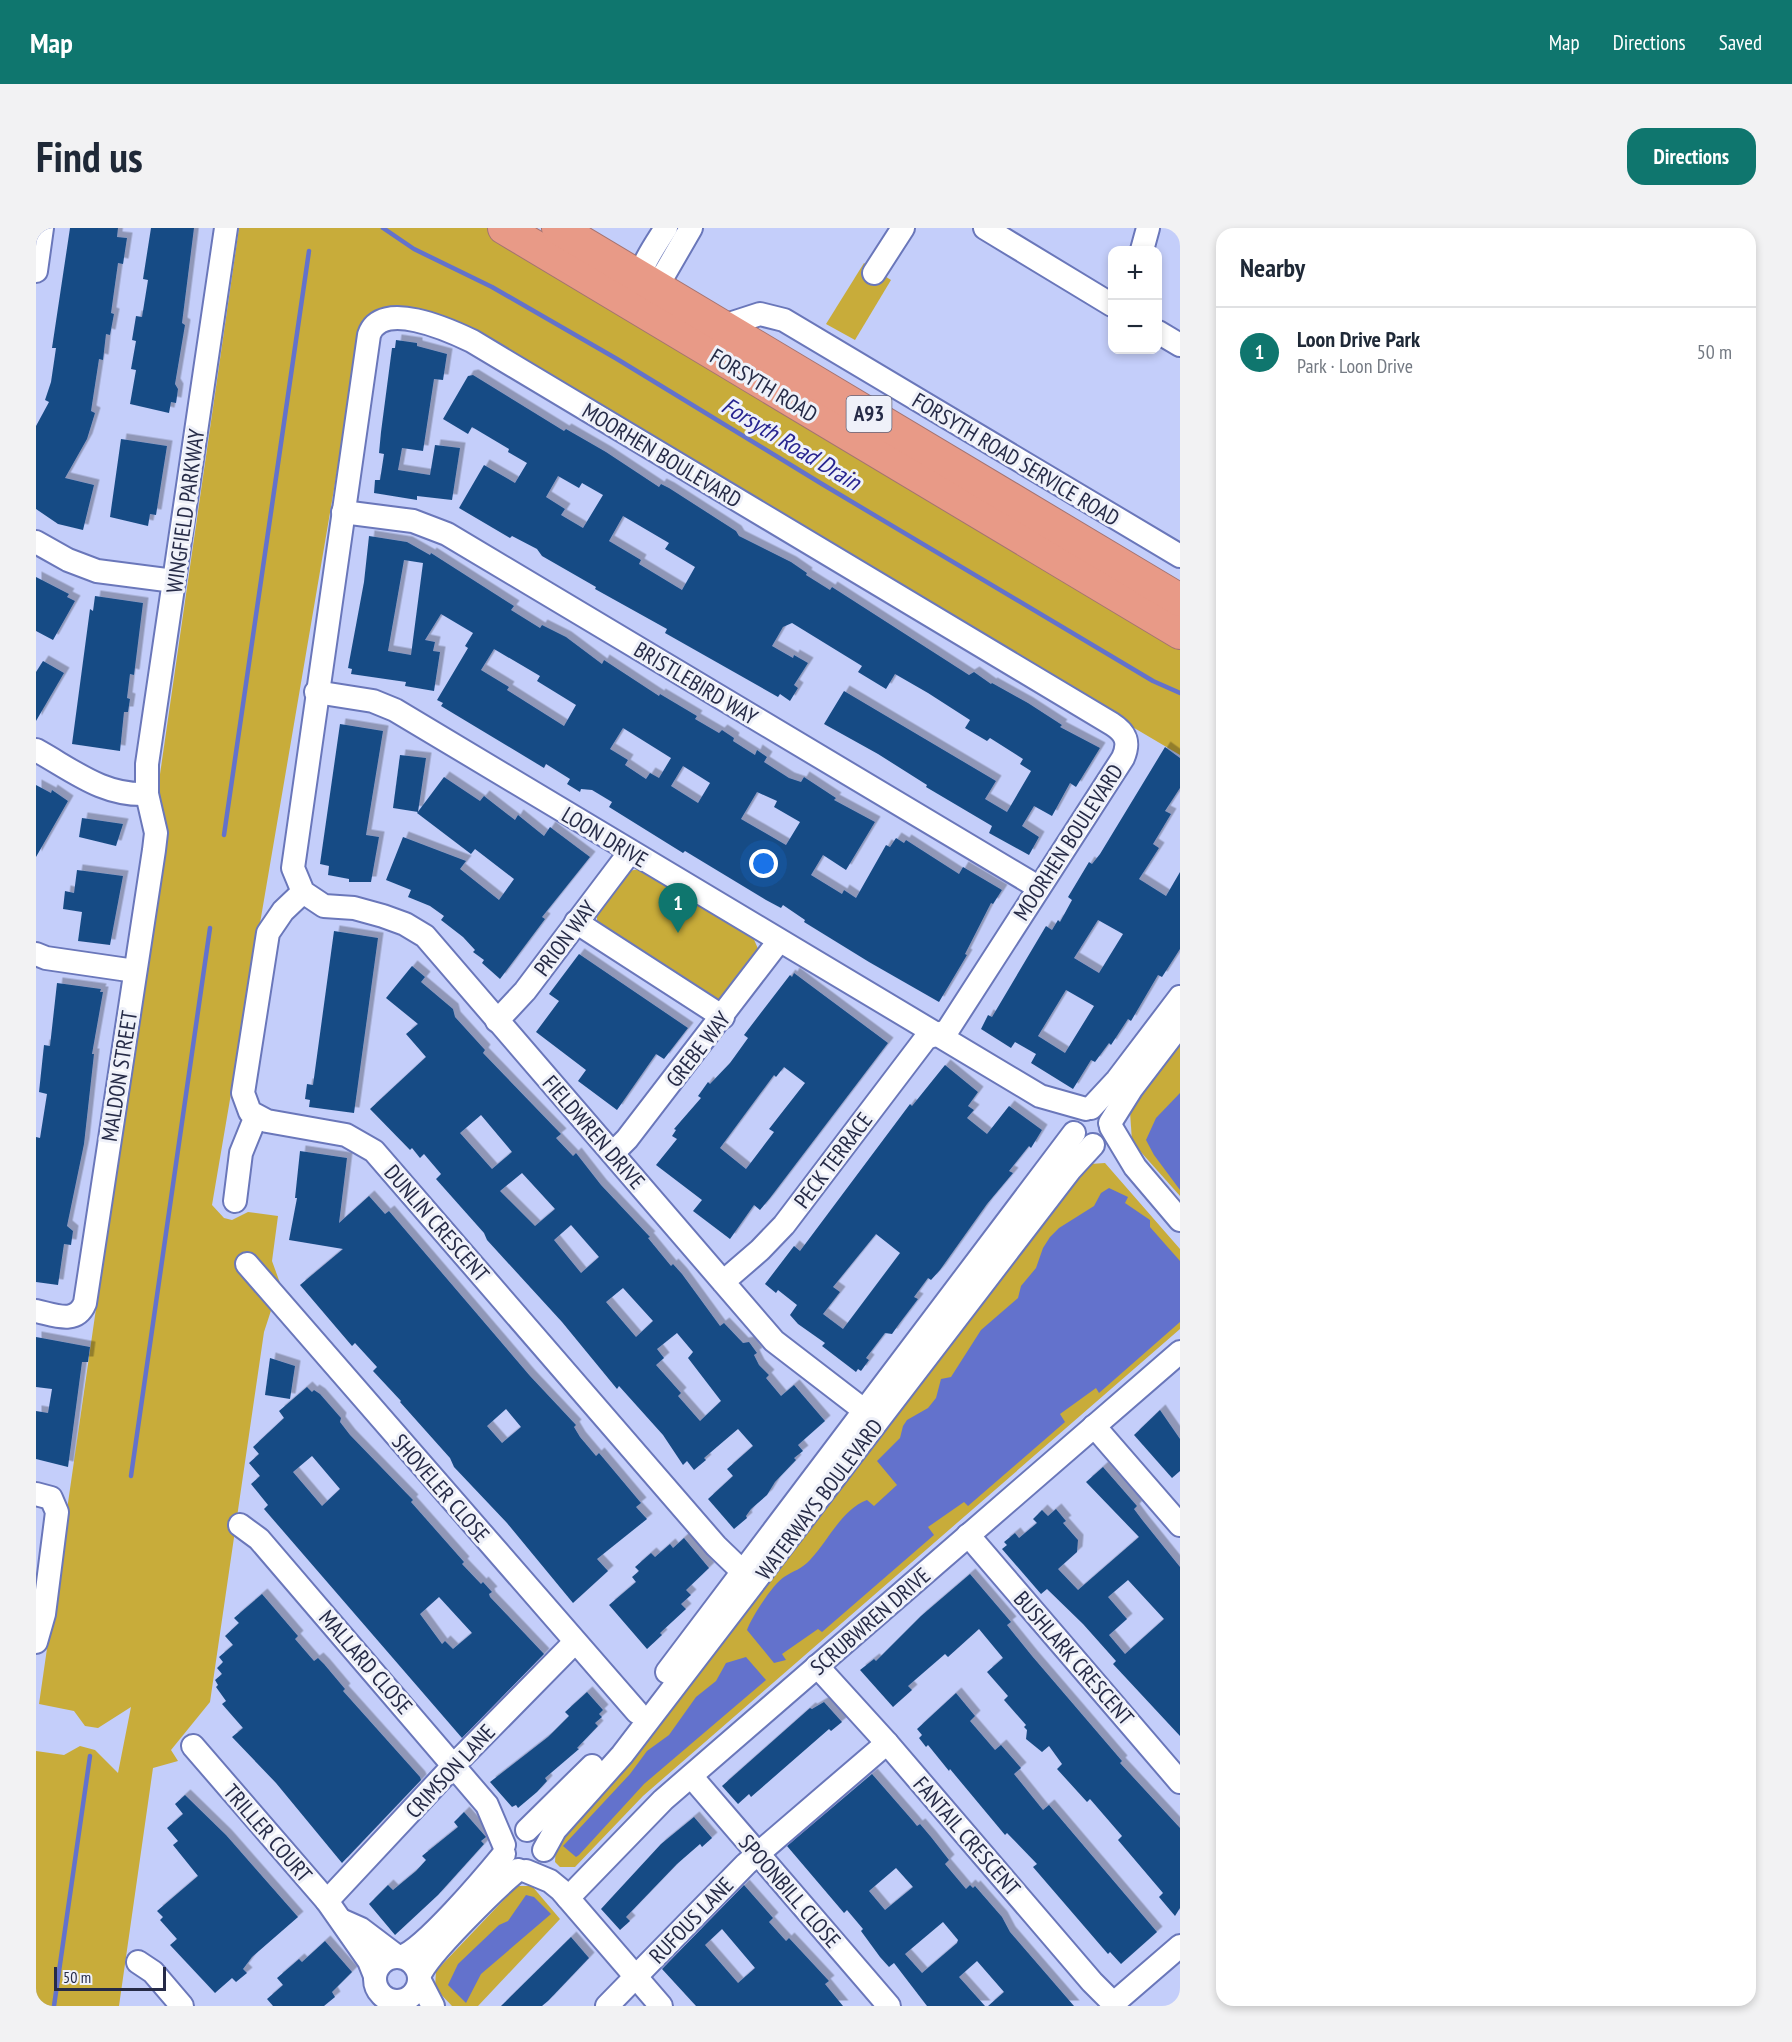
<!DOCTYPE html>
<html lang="en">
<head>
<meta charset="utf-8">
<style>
  :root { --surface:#fff; --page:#f2f2f3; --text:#1f2937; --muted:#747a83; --line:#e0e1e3; --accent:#0f766e }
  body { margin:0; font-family:"PT Sans Narrow",sans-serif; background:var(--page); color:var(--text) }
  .controls { position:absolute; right:18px; top:18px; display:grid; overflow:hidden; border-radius:12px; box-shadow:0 3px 9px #0003 }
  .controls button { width:54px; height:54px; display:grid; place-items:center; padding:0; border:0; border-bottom:2px solid var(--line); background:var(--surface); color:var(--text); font:30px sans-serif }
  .scale { position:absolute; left:18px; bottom:15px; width:112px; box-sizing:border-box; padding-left:6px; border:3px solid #262b47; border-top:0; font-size:16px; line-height:21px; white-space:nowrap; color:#262b47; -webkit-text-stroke:4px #eff1f9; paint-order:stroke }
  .you { position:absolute; left:728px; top:636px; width:21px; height:21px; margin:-15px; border:4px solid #fff; border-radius:50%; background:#1a73e8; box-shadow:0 0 0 9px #1a73e833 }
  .badge { display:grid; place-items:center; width:39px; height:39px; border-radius:50%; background:var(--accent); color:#fff; font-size:20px; font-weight:700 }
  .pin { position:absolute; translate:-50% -50px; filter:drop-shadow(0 2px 3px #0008) }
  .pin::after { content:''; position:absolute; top:32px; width:21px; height:18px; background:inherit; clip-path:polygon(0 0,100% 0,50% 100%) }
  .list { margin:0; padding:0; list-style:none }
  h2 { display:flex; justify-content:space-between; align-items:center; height:78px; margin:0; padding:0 24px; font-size:26px }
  h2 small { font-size:20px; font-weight:400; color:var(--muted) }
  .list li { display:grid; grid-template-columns:39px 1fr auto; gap:18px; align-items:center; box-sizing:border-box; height:90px; padding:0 24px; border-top:2px solid var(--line) }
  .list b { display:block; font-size:22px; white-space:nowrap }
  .list p { margin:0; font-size:20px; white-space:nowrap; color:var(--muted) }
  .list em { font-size:20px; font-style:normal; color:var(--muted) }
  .map { position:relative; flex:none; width:1144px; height:1778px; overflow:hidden; border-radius:18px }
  header { display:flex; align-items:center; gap:36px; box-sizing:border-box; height:84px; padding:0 30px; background:var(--accent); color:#fff }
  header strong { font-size:28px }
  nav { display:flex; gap:33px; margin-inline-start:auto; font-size:21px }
  .intro { display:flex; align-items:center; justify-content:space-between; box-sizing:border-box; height:144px; padding:0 36px }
  h1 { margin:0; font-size:42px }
  .button { padding:15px 27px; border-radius:18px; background:var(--accent); color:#fff; font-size:21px; font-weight:700 }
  main { display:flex; gap:36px; padding:0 36px }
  aside { flex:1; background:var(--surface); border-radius:18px; box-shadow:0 3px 9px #0003 }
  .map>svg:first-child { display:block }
  .green { fill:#c8ac3a }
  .water { fill:#6372cc }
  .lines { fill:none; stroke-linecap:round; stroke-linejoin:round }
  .stream { stroke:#6372cc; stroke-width:4.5 }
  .building { fill:#184b85; fill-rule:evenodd; filter:url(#shadow) }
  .minor-casing { stroke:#6a77ba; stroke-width:26 }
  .highway-casing { stroke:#a47371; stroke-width:34 }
  .minor { stroke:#fff; stroke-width:22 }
  .highway { stroke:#e89a87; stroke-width:32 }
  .labels { text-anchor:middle; stroke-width:6; stroke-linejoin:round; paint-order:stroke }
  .shield { fill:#eff1f9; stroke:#62667c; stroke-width:1.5 }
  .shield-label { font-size:21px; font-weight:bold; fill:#262b47 }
  .street-label { font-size:22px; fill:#262b47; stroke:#eff1f9 }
  .water-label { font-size:24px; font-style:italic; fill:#282590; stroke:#eff1f9 }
</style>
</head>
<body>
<header>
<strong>Map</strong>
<nav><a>Map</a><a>Directions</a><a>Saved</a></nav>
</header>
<div class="intro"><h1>Find us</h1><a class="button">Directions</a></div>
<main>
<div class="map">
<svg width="1144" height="1778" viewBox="0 0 1144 1778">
  <defs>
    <filter id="shadow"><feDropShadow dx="5.5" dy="-5.5" stdDeviation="0" flood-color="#0004"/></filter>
  </defs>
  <rect width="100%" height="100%" fill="#c4cefa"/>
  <g class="green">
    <path d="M203,0H453L1144,415V527L400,88C377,85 336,69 326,97L176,977L188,990L196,992L212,984L242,988L236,1033L244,1055L228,1104L174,1474L135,1522L142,1533L117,1540L83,1778H0V1523L28,1527L44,1518L59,1522L82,1545L95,1479L62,1500L49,1498L38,1483L3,1476L126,623L122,560Z"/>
    <path d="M828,35L855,52L819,112L790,96Z"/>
    <path d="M603,641L716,707L723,723L687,771L678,772L561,695V683L593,643Z"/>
    <path d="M1144,817V968L1096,914L1094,883Z"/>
    <path d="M1069,935L1144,1021V1101L607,1568L539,1639H524L519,1634L520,1617L632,1486L1029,962L1054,936Z"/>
    <path d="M481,1658H496L524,1691L442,1778H416L399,1760L400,1743Z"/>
  </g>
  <g class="water">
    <path d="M1144,865V962L1118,927L1110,912L1120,890Z"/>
    <path d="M1073,960L1092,969L1089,975L1114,992V999L1144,1033V1094L1063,1165L1060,1160L1024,1186L1029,1194L932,1278L928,1274L892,1299L898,1307L786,1404L782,1401L746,1426L750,1432L738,1435L711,1402C715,1390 737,1356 748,1349C757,1343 766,1341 774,1332C793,1312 805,1282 831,1272L838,1278L861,1257L841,1233L864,1210L867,1198L871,1192L892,1180L900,1170L905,1151L915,1149L945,1102L982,1070L985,1058L1000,1040L1007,1020L1014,1009L1023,1000L1058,978L1065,965Z"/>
    <path d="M710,1429L730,1452L608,1556L543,1627L540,1629L527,1618L594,1546L611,1523L633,1507L660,1469L680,1453L690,1435Z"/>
    <path d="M490,1667L498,1669L515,1686L445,1746L430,1775L412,1757L422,1736L463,1697L472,1693Z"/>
  </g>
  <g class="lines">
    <g class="stream">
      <path d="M347,0L378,21L456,59L581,131L786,256L1117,453L1144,465"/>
      <path d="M188,607L273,23"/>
      <path d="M95,1248L174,700"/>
      <path d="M18,1778L54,1528"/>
    </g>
  </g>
  <g class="building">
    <path d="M34,0H82L81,9L91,10L87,36L82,35L75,85L78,86L74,107L70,106L67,132L63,131L55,183L59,185L51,211L29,250L58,257L47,302L22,296L0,281V198L13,174L9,172L15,154L20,120H16Z"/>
    <path d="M115,0H158L146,95L149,97L139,156L142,161L140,175L135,174L133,185L94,176L100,142L95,141L100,113L96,112L100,88L106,89L112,52L107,51Z"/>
    <path d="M360,112L381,115V118L411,126L407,152L398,151L387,223L366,220L362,242L394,247L399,217L424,220L416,272L381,268V272L338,265L339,252H344L348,226L343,225L345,204L356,120H359Z"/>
    <path d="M437,147L528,203L530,201L570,224L623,259L625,256L633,260L700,303L703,308L755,334L771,345L770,347L794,362L796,359L933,447L938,444L955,456L956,455L992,475L1026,497L1024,499L1064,520L1040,559L1034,555L1016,588L998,578L986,598L1003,609L993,627L953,605L956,598L890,559L891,557L842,526L788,496L808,463L960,553L949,571L971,584L995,543L984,536L987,531L954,510L951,513L929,500L934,492L892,465L859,446L850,461L822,444L826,438L756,395L747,399L736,418L757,430L758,427L772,435L758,457L762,460L754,473L744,466L742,469L629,405L631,401L559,361L560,359L506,328L501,321L476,308L474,310L423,280L448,237L479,255L491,235L472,224L473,221L436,199L432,206L407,191L432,148ZM522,248L543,260L546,255L567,267L547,300L525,287L529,281L510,269ZM587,288L633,315L629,321L659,339L646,362L603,336L605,332L573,313Z"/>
    <path d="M85,211L131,218L120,287L114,286L112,298L74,289Z"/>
    <path d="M333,308L371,314L394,327L395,325L478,378L475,382L504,400L506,397L530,409L566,436L568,432L623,468L624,466L661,488L659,491L683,505L686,502L698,510L697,513L719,527L721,522L731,529L728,534L753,550L765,554L768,549L800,570L798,572L839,594L810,642L787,627L775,647L806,666L808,662L820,670L850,617L854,619L860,610L868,615L870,612L923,646L927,639L966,662L957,676L955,675L929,726L931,727L903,774L833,734L768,694L769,692L747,677L745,680L730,672L649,623L647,625L573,579L576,574L556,562L545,561L544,564L531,556L534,551L510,536L508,540L405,478L407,475L401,472L432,420L429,418L437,405L405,386L389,412L399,414L397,423L404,424L398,463L369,458L370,454L315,446L316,441L312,440L328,354ZM368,332L387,335L375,427L352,423ZM458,421L504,448L501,453L540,477L528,498L471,462L473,459L445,442ZM587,500L635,530L623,550L614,545L610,551L589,537L592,532L574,521ZM647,538L674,555L662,575L635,558ZM721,564L741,573L738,579L764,594L750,617L705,591Z"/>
    <path d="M0,349L33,366L31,369L39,373L17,412L0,403Z"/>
    <path d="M59,368L107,375L98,447L94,446L91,470L94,471L92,484H88L84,523L36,516L54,381L57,383Z"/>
    <path d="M7,433L28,445L0,493V444Z"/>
    <path d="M304,496L347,503L330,607L343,609L335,654H313V651L292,647L293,638L284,636Z"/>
    <path d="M1129,519L1144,530V560L1129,583L1135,586L1117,616L1123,620L1103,651L1130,668L1144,644V721L1126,749L1122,747L1095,793L1092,791L1075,817L1073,815L1059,834L1055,832L1037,861L995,835L1000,826L979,814L975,820L945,801L952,787L956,789L1010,698L1016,702L1022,692L1024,694L1036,672L1032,669L1053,634L1056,636L1064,626ZM1062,692L1087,706L1063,745L1038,730ZM1030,762L1058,778L1029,825L1002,808Z"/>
    <path d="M364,527L390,530L382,584L357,580Z"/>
    <path d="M408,549L444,573L448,568L479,592L482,587L508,608L514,599L554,629L506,689L509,691L464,751L446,735L448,732L437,724L439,722L427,709L405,692L408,688L394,678L372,669L375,662L350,652L367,609L430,633L424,641L463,672L478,651L439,621L435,626L381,585Z"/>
    <path d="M0,557L15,565L16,562L32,573L0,629Z"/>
    <path d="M46,590L87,596L80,618L43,609Z"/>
    <path d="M41,642L87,648L74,717L42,713L46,684L27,681L29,663L38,665Z"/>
    <path d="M298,703L342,710L318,885L273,879L274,872L269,871L271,856L277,857Z"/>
    <path d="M543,726L652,800L628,831L620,826L581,882L542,853L550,842L500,804L523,773L513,766Z"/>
    <path d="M376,738L389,749L385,754L417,781L419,789L449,822L447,825L525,906L520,910L537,928L540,925L565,957L614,1009L612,1010L635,1038L637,1036L646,1046L684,1098L688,1095L707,1115L713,1114L721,1125L718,1127L723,1137L733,1147L730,1150L745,1168L758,1157L789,1193L762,1217L767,1223L758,1230L760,1232L739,1254L731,1267L715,1281L710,1288L711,1290L698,1301L672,1271L697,1248L691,1241L717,1218L702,1201L668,1230L670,1232L658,1242L651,1233L647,1237L627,1207L583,1158L581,1161L526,1094L451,1012L448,1005L400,951L405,946L388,926L384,930L376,920L374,922L334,881L390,829L370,806L382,796L350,770ZM445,887L476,924L456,941L424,905ZM486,945L519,981L499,998L464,963ZM535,997L563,1029L545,1045L518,1012ZM587,1060L617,1093L600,1109L570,1074ZM641,1105L657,1124L652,1130L685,1173L664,1193L642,1168L645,1165L620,1137L628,1130L621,1121Z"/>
    <path d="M758,745L852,815L734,970L724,982L718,977L694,1011L657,983L666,972L620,937L641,911L636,908L640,902L638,901L665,870L662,868L672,854L674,856L694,835L712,810L708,807L724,786L754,747L756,749ZM748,839L769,855L733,901L738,904L710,941L684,920L738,847L740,849Z"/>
    <path d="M21,755L65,761L64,764H67L56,826H58L48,916L31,998L37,1003L35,1017L28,1016L22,1057L0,1054V909L4,910L11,866L3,864L8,817L14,818Z"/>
    <path d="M909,837L942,864L932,878L938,882L931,890L951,906L973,878L1006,902L995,920L993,918L973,943L977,945L951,976L904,1042L895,1052L892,1050L878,1069L882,1071L863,1096L856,1106L849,1105L830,1130L833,1132L825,1143L822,1141L820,1144L786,1118L789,1115L762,1096L754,1087L761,1077L742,1062L740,1065L729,1056L758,1018L764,1023L874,876L876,878ZM840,1006L864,1025L807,1101L787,1086L804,1064L797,1059Z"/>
    <path d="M264,923L311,930L303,995L333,968L349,986L353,983L494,1148L540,1197L538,1199L544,1209L560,1228L563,1225L605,1275L600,1279L611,1291L561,1331L572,1343L537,1375L471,1295L418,1239L414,1230L364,1174L365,1173L337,1143L341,1139L319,1115L316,1118L264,1057L307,1021L253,1012L261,970H259ZM470,1181L485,1199L466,1215L451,1198Z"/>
    <path d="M0,1109L54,1119L52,1134H46L32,1239L0,1231V1183L12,1185L16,1161L0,1159Z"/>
    <path d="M234,1130L259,1138L254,1171L229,1167Z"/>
    <path d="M271,1159L276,1164L278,1162L284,1166L305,1190L304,1194L314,1207L377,1272L375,1274L428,1334L426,1336L445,1356L447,1354L456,1364L453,1366L454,1369L508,1426L426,1510L228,1281L232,1277L215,1256L224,1248L213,1235L223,1226L217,1219L248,1190L243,1183ZM276,1228L304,1261L286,1278L257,1244ZM403,1369L436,1405L417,1421L409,1413L406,1416L384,1386Z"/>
    <path d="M1124,1182L1144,1211V1243L1136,1250L1098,1207Z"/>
    <path d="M1067,1239L1101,1278L1098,1281L1107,1293L1144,1339V1508L1077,1436L1080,1433L1047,1396L1011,1361L1005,1366L966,1321L971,1317L968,1314L979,1305L983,1310L1001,1295L997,1291L1006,1282L1012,1288L1020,1281L1030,1293L1027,1295L1042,1312L1041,1324L1022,1341L1042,1362L1103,1309L1050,1254ZM1092,1352L1128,1391L1089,1426L1073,1407L1091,1391L1072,1369Z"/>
    <path d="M648,1310L673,1340L650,1362L655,1367L645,1376L650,1381L624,1405L626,1407L611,1421L573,1377L600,1354L596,1349L603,1343L599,1339L615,1325L619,1329L634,1316L637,1320Z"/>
    <path d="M934,1346L975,1394L971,1397L996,1428L1086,1533L1084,1535L1144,1600V1680L1139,1688L1123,1669L1127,1665L1082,1612L1086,1608L1054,1571L1051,1574L1021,1541L1026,1536L1013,1518L1006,1524L990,1511L991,1502L988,1499L990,1497L968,1472L972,1468L951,1444L967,1430L943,1401L912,1429L909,1426L872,1458L876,1462L857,1479L824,1442L838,1431L840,1433L885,1388Z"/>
    <path d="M226,1366L262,1408L259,1411L278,1433L282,1430L288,1436L309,1461L307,1463L384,1549L385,1552L306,1635L240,1555L196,1509L207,1500L186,1476L190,1473L180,1459L182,1457L179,1452L186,1446L181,1440L187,1434L183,1429L197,1417L189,1408L203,1395L198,1390Z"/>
    <path d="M551,1464L567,1482L563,1486L566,1489L559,1495L562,1498L541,1520L543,1521L509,1550L511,1553L501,1564L482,1580L480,1577L476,1579L454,1554L512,1509L533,1488L529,1484Z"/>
    <path d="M920,1465L939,1488L934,1493L959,1522L965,1517L985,1540L978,1546L1007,1582L1013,1577L1121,1704L1085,1736L1074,1724L1072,1726L997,1639L1001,1636L971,1605L969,1607L914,1541L913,1543L892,1517L890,1519L883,1510L886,1507L881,1501Z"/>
    <path d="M788,1474L806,1494L795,1503L793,1501L715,1569L713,1566L702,1576L686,1558L774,1480L776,1481Z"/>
    <path d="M836,1546L877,1593L881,1598L884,1596L895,1609L913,1632L909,1636L930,1661L934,1657L937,1660L939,1658L966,1689L974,1704L1038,1778H952L968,1764L941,1733L923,1749L949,1778H891L858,1735L853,1739L844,1729L825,1703L827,1701L811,1682L808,1685L751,1618ZM860,1640L877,1659L849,1682L833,1663ZM907,1694L922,1712L921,1715L886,1745L869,1726Z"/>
    <path d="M149,1567L190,1607L262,1689L216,1729L207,1741L211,1745L200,1754L196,1750L179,1765L134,1717L141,1711L124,1692L127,1689L121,1683L162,1648L137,1617L142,1613L131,1600L147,1586L139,1576Z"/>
    <path d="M428,1584L450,1609L445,1613L448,1616L402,1667L359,1707L333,1676L352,1657L357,1662L380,1643L390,1632L386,1628L422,1599L418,1594Z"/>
    <path d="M658,1589L676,1610L666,1619L664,1616L641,1636L590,1689L594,1693L584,1702L565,1681L625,1616Z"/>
    <path d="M708,1657L737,1690L733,1694L750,1713L753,1710L793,1753L789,1756L807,1778H660L626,1741ZM686,1701L719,1740L702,1755L669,1717Z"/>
    <path d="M535,1709L553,1730L512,1773L506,1778H465Z"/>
    <path d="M289,1713L316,1744L296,1764L299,1769L288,1778H237L231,1771L247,1757L241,1750L263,1731L266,1734Z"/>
  </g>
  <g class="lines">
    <g class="minor-casing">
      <g id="minor">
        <path d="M949,0L1076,77"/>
        <path d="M1106,22L1112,0"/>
        <path d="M0,43L6,0"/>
        <path d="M838,45L867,0"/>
        <path d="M600,62C604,39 617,20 630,0"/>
        <path d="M609,67L629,45L655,0"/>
        <path d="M687,98L724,86L748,92L1144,328"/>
        <path d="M1122,104L1144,117"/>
        <path d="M307,284L377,293L411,306L1002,659"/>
        <path d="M0,314L32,332L61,343L138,353"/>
        <path d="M280,464L337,473L359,482L1004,868L1050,881"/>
        <path d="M0,522C38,543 67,568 111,566"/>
        <path d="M267,664L247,683L232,705L207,865L214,884L231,893L310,907L338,923L680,1318L707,1344"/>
        <path d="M540,694L687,789"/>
        <path d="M0,726L10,730L99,743"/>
        <path d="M461,793L489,763L594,624"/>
        <path d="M1055,880L1081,852L1144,769"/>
        <path d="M1074,895L1096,860L1144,797"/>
        <path d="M1075,899L1099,939L1144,992"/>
        <path d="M577,925L591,911L743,713"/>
        <path d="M199,973L205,925L220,888"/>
        <path d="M211,1036L601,1484"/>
        <path d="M687,1054L724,1022L748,997L890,810L911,803L1087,530C1094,514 1090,505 1076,496L436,113C413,102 345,71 333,107L257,640L267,664L288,678L318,680L347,688L369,696L389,708L738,1113L829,1183"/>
        <path d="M0,1083C19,1087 40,1097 49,1075L118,622L120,605L111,566V536L190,0"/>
        <path d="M1058,1198L1144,1297"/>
        <path d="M0,1266L15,1270L21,1284L8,1386L0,1414"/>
        <path d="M204,1297L223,1311L451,1577L468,1617"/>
        <path d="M932,1307L1144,1554"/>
        <path d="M781,1438L851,1515L1056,1754L1080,1778"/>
        <path d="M631,1444L1038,905"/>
        <path d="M157,1518L291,1673L333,1733L339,1748"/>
        <path d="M655,1548L853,1778"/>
        <path d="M491,1602L556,1538"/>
        <path d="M508,1622L519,1602L586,1527L1034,942L1057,917"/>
        <path d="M490,1643L514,1653L525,1662L625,1778"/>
        <path d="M532,1670L627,1572L1144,1124"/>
        <path d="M291,1673L418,1537L539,1414"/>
        <path d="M307,1693L325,1701L362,1729"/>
        <path d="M364,1729C387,1723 450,1648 468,1626"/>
        <circle cx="361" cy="1751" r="22"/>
        <path d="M102,1734L117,1744L146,1778"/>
        <path d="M383,1749C390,1728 462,1658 482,1642"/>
        <path d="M383,1751L397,1778"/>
        <path d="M1078,1775L1144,1718"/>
        <path d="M571,1778L710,1636L851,1515"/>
      </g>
    </g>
    <g class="highway-casing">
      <g id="highway">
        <path d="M468,0L1144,405"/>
        <path d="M522,0L1144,372"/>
      </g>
    </g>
    <use href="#minor" class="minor"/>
    <use href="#highway" class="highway"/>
  </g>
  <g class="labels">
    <rect class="shield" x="810.5" y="168" width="45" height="36" rx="4.5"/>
    <g class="shield-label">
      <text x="833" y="193">A93</text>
    </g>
    <g class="street-label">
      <text transform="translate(728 157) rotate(31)" y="8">FORSYTH ROAD</text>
      <text transform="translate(626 227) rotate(31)" y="8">MOORHEN BOULEVARD</text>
      <text transform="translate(980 231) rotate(31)" y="8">FORSYTH ROAD SERVICE ROAD</text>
      <text transform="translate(149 283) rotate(-82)" y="8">WINGFIELD PARKWAY</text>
      <text transform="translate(660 455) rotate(31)" y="8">BRISTLEBIRD WAY</text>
      <text transform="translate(569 609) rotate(31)" y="8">LOON DRIVE</text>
      <text transform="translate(1032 614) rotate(-57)" y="8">MOORHEN BOULEVARD</text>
      <text transform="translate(529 710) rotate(-53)" y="8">PRION WAY</text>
      <text transform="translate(662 821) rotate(-52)" y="8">GREBE WAY</text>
      <text transform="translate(83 848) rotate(-81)" y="8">MALDON STREET</text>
      <text transform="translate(558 904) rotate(49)" y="8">FIELDWREN DRIVE</text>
      <text transform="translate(797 932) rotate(-53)" y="8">PECK TERRACE</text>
      <text transform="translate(401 995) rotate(49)" y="8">DUNLIN CRESCENT</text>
      <text transform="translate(405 1260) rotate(49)" y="8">SHOVELER CLOSE</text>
      <text transform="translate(783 1271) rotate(-53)" y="8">WATERWAYS BOULEVARD</text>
      <text transform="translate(834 1393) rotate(-41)" y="8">SCRUBWREN DRIVE</text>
      <text transform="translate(1038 1430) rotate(49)" y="8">BUSHLARK CRESCENT</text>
      <text transform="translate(330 1434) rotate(49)" y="8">MALLARD CLOSE</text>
      <text transform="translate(414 1543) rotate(-47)" y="8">CRIMSON LANE</text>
      <text transform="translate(232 1605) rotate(49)" y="8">TRILLER COURT</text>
      <text transform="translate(931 1608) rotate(49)" y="8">FANTAIL CRESCENT</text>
      <text transform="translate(754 1663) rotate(49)" y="8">SPOONBILL CLOSE</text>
      <text transform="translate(655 1692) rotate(-46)" y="8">RUFOUS LANE</text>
    </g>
    <g class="water-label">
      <text transform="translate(755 216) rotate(31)" y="8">Forsyth Road Drain</text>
    </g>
  </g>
</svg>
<div class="controls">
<button>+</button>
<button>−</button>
</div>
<div class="scale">50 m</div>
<div class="you"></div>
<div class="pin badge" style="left:642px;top:705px">1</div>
</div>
<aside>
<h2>Nearby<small></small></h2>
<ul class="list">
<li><span class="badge">1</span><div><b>Loon Drive Park</b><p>Park · Loon Drive</p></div><em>50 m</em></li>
</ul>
</aside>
</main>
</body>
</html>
